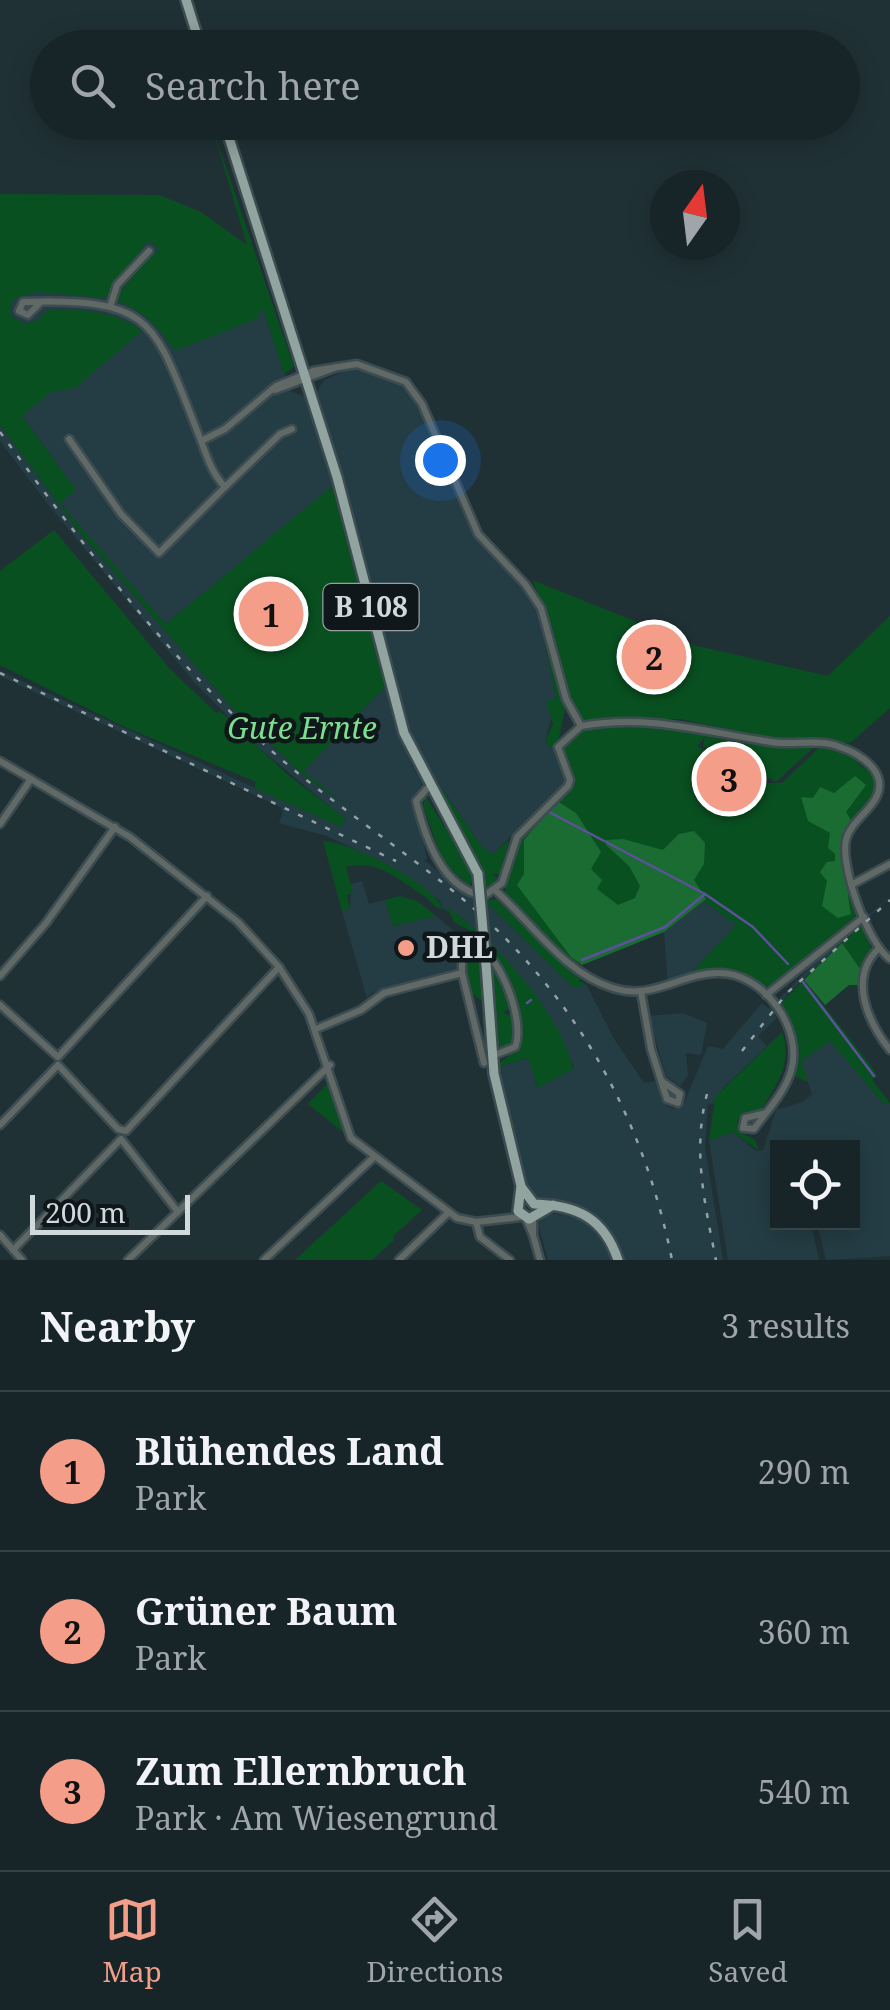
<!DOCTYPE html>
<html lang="en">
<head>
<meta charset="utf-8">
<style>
  :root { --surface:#182528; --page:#212d30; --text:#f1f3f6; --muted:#9fa5a8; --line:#364245; --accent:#f49e8a }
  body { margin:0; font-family:"Noto Serif",serif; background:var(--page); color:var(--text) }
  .controls { position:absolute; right:30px; bottom:30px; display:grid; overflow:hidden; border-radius:0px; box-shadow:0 5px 25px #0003 }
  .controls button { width:90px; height:90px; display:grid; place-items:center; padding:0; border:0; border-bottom:2px solid var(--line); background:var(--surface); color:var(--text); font:50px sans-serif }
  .compass { position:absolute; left:650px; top:170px; width:90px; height:90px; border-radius:50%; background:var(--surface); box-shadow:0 5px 25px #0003; rotate:14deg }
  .scale { position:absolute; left:30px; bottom:25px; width:160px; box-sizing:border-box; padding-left:10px; border:5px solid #d0dadd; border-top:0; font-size:28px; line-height:35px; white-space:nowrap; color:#d0dadd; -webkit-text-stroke:8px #10171a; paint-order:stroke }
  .you { position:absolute; left:440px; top:460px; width:35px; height:35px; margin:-25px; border:8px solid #fff; border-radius:50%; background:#1a73e8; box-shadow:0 0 0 15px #1a73e833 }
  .badge { display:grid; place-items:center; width:65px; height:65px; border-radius:50%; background:var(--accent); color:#111; font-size:32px; font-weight:700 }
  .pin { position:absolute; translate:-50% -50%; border:5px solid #fff; box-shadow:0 2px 10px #0006 }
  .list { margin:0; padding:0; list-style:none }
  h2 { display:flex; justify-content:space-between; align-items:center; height:130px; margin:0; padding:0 40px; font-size:42px }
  h2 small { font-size:32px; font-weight:400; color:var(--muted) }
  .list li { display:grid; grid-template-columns:65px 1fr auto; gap:30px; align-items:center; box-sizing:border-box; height:160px; padding:0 40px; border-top:2px solid var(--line) }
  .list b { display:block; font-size:38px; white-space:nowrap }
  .list p { margin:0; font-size:32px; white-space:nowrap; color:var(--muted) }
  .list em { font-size:32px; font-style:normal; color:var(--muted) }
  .icon { flex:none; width:55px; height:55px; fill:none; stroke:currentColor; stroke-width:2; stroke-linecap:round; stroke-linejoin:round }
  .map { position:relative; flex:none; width:890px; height:1260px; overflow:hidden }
  .search { position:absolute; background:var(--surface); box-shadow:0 5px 25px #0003; left:30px; right:30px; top:30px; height:110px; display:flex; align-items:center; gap:25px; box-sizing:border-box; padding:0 35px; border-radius:55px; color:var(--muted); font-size:38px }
  .sheet { height:610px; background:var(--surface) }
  nav { display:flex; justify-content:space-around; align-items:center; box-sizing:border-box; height:140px; border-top:2px solid var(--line); background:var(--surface); font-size:28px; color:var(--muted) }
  nav a { display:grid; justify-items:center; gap:5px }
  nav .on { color:var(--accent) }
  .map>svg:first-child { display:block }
  .built { fill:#243d44 }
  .green { fill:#095020 }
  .forest { fill:#1b6c32 }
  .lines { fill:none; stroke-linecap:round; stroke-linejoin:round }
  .stream { stroke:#5d519d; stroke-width:2.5 }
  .minor-casing { stroke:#3c4c51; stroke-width:11 }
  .major-casing { stroke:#3c4c51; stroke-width:14 }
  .minor { stroke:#616967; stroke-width:6 }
  .major { stroke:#92a4a0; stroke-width:9 }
  .rail { stroke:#95a1a5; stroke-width:2.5; stroke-dasharray:5 10; stroke-linecap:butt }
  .major-bridge-casing { stroke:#3c4c51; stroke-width:14; stroke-linecap:butt }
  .major-bridge { stroke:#92a4a0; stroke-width:9 }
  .poi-dot { fill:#f49e8a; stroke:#10171a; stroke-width:4 }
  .labels { text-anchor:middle; stroke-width:9; stroke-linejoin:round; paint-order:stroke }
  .shield { fill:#10171a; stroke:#96a0a2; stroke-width:2.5 }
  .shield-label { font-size:28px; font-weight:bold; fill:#d0dadd }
  .park-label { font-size:30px; font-style:italic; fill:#7adf8e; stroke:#10171a }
  .poi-label { font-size:30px; font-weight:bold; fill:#d0dadd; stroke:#10171a; text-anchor:start }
</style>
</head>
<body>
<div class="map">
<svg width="890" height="1260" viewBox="0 0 890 1260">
  <rect width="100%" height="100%" fill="#203136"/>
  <g class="built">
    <path d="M0,199L246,261L291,392L305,396L317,392L324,380L351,368L404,383L417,401L472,527L530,592L548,628L544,637L556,700L545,742L556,751L568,779L493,854L483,848L419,755L410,761L422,783L413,797L427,859L424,860L470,897L484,900L574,988L586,984L614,1039L644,1083L659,1081L666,1106L675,1109L684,1103L708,1046L723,1049L762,1003L769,1009L827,950L890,897L788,994L775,1011L776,1019L758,1036L767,1046L723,1088L713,1104L708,1103L705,1147L723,1260H623L609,1229L590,1210L538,1201L530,1195L503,1096L501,1066L529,1058L537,1087L574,1067L548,1014L463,918L443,909L440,901L421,887L363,853L327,836L279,823L283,812L280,807L0,676V671L340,827L346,820L257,746L194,682L47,503L0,441V425L81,534L229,704L301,773L344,803L303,771L385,687L332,487L166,624L83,532L60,503L75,489L0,385Z"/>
    <path d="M362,881L369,904L385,900L393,926L436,916L457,934L461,939L456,950L458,969L373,992L367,998L342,911L350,909L351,884Z"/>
    <path d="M704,901L736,925L689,975L668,983L664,932Z"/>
    <path d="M683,1013L707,1023L701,1055L686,1053L688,1075L680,1086L666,1076L649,1016Z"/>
    <path d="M830,1040L884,1104L890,1103V1256L826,1260L817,1223L852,1222V1148H778V1222L811,1223L819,1260H728L709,1141L733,1132L756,1151L763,1150L776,1110L803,1102L812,1094L801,1061Z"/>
    <path d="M548,1213L578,1217L591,1225L613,1260H548L538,1224Z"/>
  </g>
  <g class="green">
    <path d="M211,123L294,367L284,374L262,307L257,319L175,351C158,325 143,312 115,299L149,255L160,250L149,240L113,285L108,298L37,292L13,299L10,315L24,324L36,321L49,309C82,310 115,310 142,331L75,388L51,392L22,416L76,490L60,503L166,624L332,486L385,687L304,771L353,810L301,773L229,704L81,534L0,425V194L159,195L201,212L247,245Z"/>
    <path d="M54,530L169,668L216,713L220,711L288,775L346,819L340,827L254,788L256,782L127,728L0,665V571Z"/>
    <path d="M532,580L697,646L828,676L890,616V708L850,743L778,740L680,719L585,722L567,699L552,626Z"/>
    <path d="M548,628L565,709L556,751L545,742L553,724L546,701L556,699L544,637Z"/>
    <path d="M674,725L732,737L721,754L703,746L705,736L698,746L766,783H782L821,746L845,752L875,777V794L848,830L845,882L856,916L769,987L737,972L711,970L689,975L736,925L704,901L664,932L582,965L566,956L507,897C494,846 550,819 572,784L560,747L578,730L591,726Z"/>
    <path d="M737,739L814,747L776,782L738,764Z"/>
    <path d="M429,770L483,848L493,854L509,840L500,874H492L499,879L484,891L476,858Z"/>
    <path d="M426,797L472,871L470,887L443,862L423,806Z"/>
    <path d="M323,841C351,842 433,883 443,909C433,908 433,902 424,896C401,882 378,858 346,867L353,893L347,895L350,909L342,911Z"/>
    <path d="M399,896L417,901L436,916L393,926L385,900Z"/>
    <path d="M496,899L581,977L579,981L586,984L574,988L484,900Z"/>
    <path d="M447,907C494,939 561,1013 573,1069L538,1088L528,1058L501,1066V1088L498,1064L518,1049L522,1033L495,955L478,940L467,938L471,931L454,922Z"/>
    <path d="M862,925L871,947L863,973L842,943Z"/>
    <path d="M468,947H477L484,1002L470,992L463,966Z"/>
    <path d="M490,958L510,1008L503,1013L512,1016L514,1038L508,1048H499L496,1041Z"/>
    <path d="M804,980L872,1067L877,1076L872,1080L890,1103L884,1104L830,1041L801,1061L808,1082L794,1076V1032L779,1005Z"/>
    <path d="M782,1032C793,1062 777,1085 761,1110L743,1114L737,1121L740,1132L755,1140L759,1151L733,1132L709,1141L715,1097Z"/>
    <path d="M329,1082L344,1133L308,1104Z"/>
    <path d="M381,1181L422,1210L393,1236L394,1240L372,1260H295Z"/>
  </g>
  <g class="forest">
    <path d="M855,776L866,785L846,812L852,822C842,838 847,897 851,914L838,918L822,906L827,881L820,872L827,862L835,861V854L828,848L830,833L808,821L801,797L813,798L820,787L834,793Z"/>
    <path d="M557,801L576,813L601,852L591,869L602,880L597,889L618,905L635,898L640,886L629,866L606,845V840L623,839L663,850L679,834L694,831L705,843L704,864L694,880L706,899L664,932L582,965L571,957L517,885L524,874V840Z"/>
    <path d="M842,943L863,973L861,985H849L825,1005L804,980Z"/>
  </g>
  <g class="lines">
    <g class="stream">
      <path d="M549,812L705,894L753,927L788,964"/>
      <path d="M582,960L665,927L705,894"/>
      <path d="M803,982L874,1076"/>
      <path d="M527,1003L531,1000"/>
    </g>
    <g class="minor-casing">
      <g id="minor">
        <path d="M41,302L28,315L19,311L23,302C155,298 153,320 198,433C206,453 210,471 225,487L159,553L121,514L69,439"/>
        <path d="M110,307L117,285L149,251"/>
        <path d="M275,390L337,367"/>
        <path d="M201,441L225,429L276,386L313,371L357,364L406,382L422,404L478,534L525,584L541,608L566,699L581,726"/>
        <path d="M225,487L280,434L292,429"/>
        <path d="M0,761L130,837L238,922L279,967L309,1014L351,1138L457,1218L476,1222L520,1217"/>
        <path d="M431,784L416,801C425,837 442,889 484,896L502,883L517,837L568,786L570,780L558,747L581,726C651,714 704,732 771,742C793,746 819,738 840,747C855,752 876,764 879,781C883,805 851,818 846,840C840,867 868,944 890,959"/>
        <path d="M0,824L31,779"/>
        <path d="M853,884L890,864"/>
        <path d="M496,891C533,924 564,973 613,988C652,1001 681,973 718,973C763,972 804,1028 791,1071C785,1092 767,1111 754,1129L743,1128L745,1118L766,1113"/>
        <path d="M878,949C848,979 868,1022 890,1050"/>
        <path d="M0,976L46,923L115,827"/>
        <path d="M641,992L651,1049L667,1099L678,1103L680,1094L663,1082"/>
        <path d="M766,995L864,917"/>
        <path d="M0,1005L58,1057L207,896"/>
        <path d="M316,1029L361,1010L384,993L462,973"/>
        <path d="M484,1063L462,973V949L470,942C499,949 526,1021 515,1047L492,1056"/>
        <path d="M0,1125L58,1065L118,1129L126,1131L279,967"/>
        <path d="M526,1219L533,1235V1217"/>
        <path d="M476,1222L480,1237L510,1260"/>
        <path d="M0,1235L22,1260"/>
        <path d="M533,1235L540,1260"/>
        <path d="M13,1250L121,1139L178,1212"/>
        <path d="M128,1260L330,1065"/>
        <path d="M264,1260L373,1158"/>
        <path d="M399,1260L448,1213"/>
      </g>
    </g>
    <g class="major-casing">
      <g id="major">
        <path d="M186,0L201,48"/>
        <path d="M224,122L337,477L404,733L478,874"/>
        <path d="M486,964L494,1074L521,1186L518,1211L529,1219L553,1205"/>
        <path d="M522,1188L534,1204C577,1205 604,1218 618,1260"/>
      </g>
    </g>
    <use href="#minor" class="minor"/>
    <use href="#major" class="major"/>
    <g class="rail">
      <path d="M0,432C76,536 158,644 252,733C312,790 383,835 448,887C568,982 642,1110 672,1260"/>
      <path d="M0,673L396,861"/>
      <path d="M742,1051L787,993L890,900"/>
      <path d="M707,1094C692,1150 705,1205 716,1260"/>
    </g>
    <g class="major-bridge-casing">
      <path id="major-bridge" d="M478,874L486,964"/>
    </g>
    <use href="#major-bridge" class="major-bridge"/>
  </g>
  <circle class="poi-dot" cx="406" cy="948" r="10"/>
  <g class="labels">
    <rect class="shield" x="323.5" y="584" width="95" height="46" rx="8"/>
    <g class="shield-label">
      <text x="371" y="617">B 108</text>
    </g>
    <g class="park-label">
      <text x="302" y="739">Gute Ernte</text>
    </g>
    <g class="poi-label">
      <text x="426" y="958">DHL</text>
    </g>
  </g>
</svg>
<div class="controls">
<button><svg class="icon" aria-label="locate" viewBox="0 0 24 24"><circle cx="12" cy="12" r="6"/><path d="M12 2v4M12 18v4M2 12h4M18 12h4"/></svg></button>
</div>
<svg class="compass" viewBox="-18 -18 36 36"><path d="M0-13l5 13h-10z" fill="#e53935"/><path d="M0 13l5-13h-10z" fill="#9fa5a8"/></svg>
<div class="scale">200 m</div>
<div class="you"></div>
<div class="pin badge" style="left:271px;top:614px">1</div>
<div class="pin badge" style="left:654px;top:657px">2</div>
<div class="pin badge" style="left:729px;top:779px">3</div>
<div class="search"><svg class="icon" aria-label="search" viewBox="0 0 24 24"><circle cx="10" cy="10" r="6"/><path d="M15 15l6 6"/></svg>Search here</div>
</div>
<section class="sheet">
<h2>Nearby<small>3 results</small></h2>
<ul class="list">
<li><span class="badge">1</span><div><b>Blühendes Land</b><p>Park</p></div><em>290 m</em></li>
<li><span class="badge">2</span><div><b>Grüner Baum</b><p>Park</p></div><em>360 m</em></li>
<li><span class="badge">3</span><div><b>Zum Ellernbruch</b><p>Park · Am Wiesengrund</p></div><em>540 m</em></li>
</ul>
</section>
<nav>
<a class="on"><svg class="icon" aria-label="map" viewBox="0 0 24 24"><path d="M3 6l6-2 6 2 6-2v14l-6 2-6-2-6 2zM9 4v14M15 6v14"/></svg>Map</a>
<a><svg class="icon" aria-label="directions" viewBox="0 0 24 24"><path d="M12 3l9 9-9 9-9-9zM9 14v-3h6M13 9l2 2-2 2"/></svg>Directions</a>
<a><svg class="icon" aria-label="saved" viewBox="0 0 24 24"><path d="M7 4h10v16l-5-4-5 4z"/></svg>Saved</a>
</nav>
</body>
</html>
